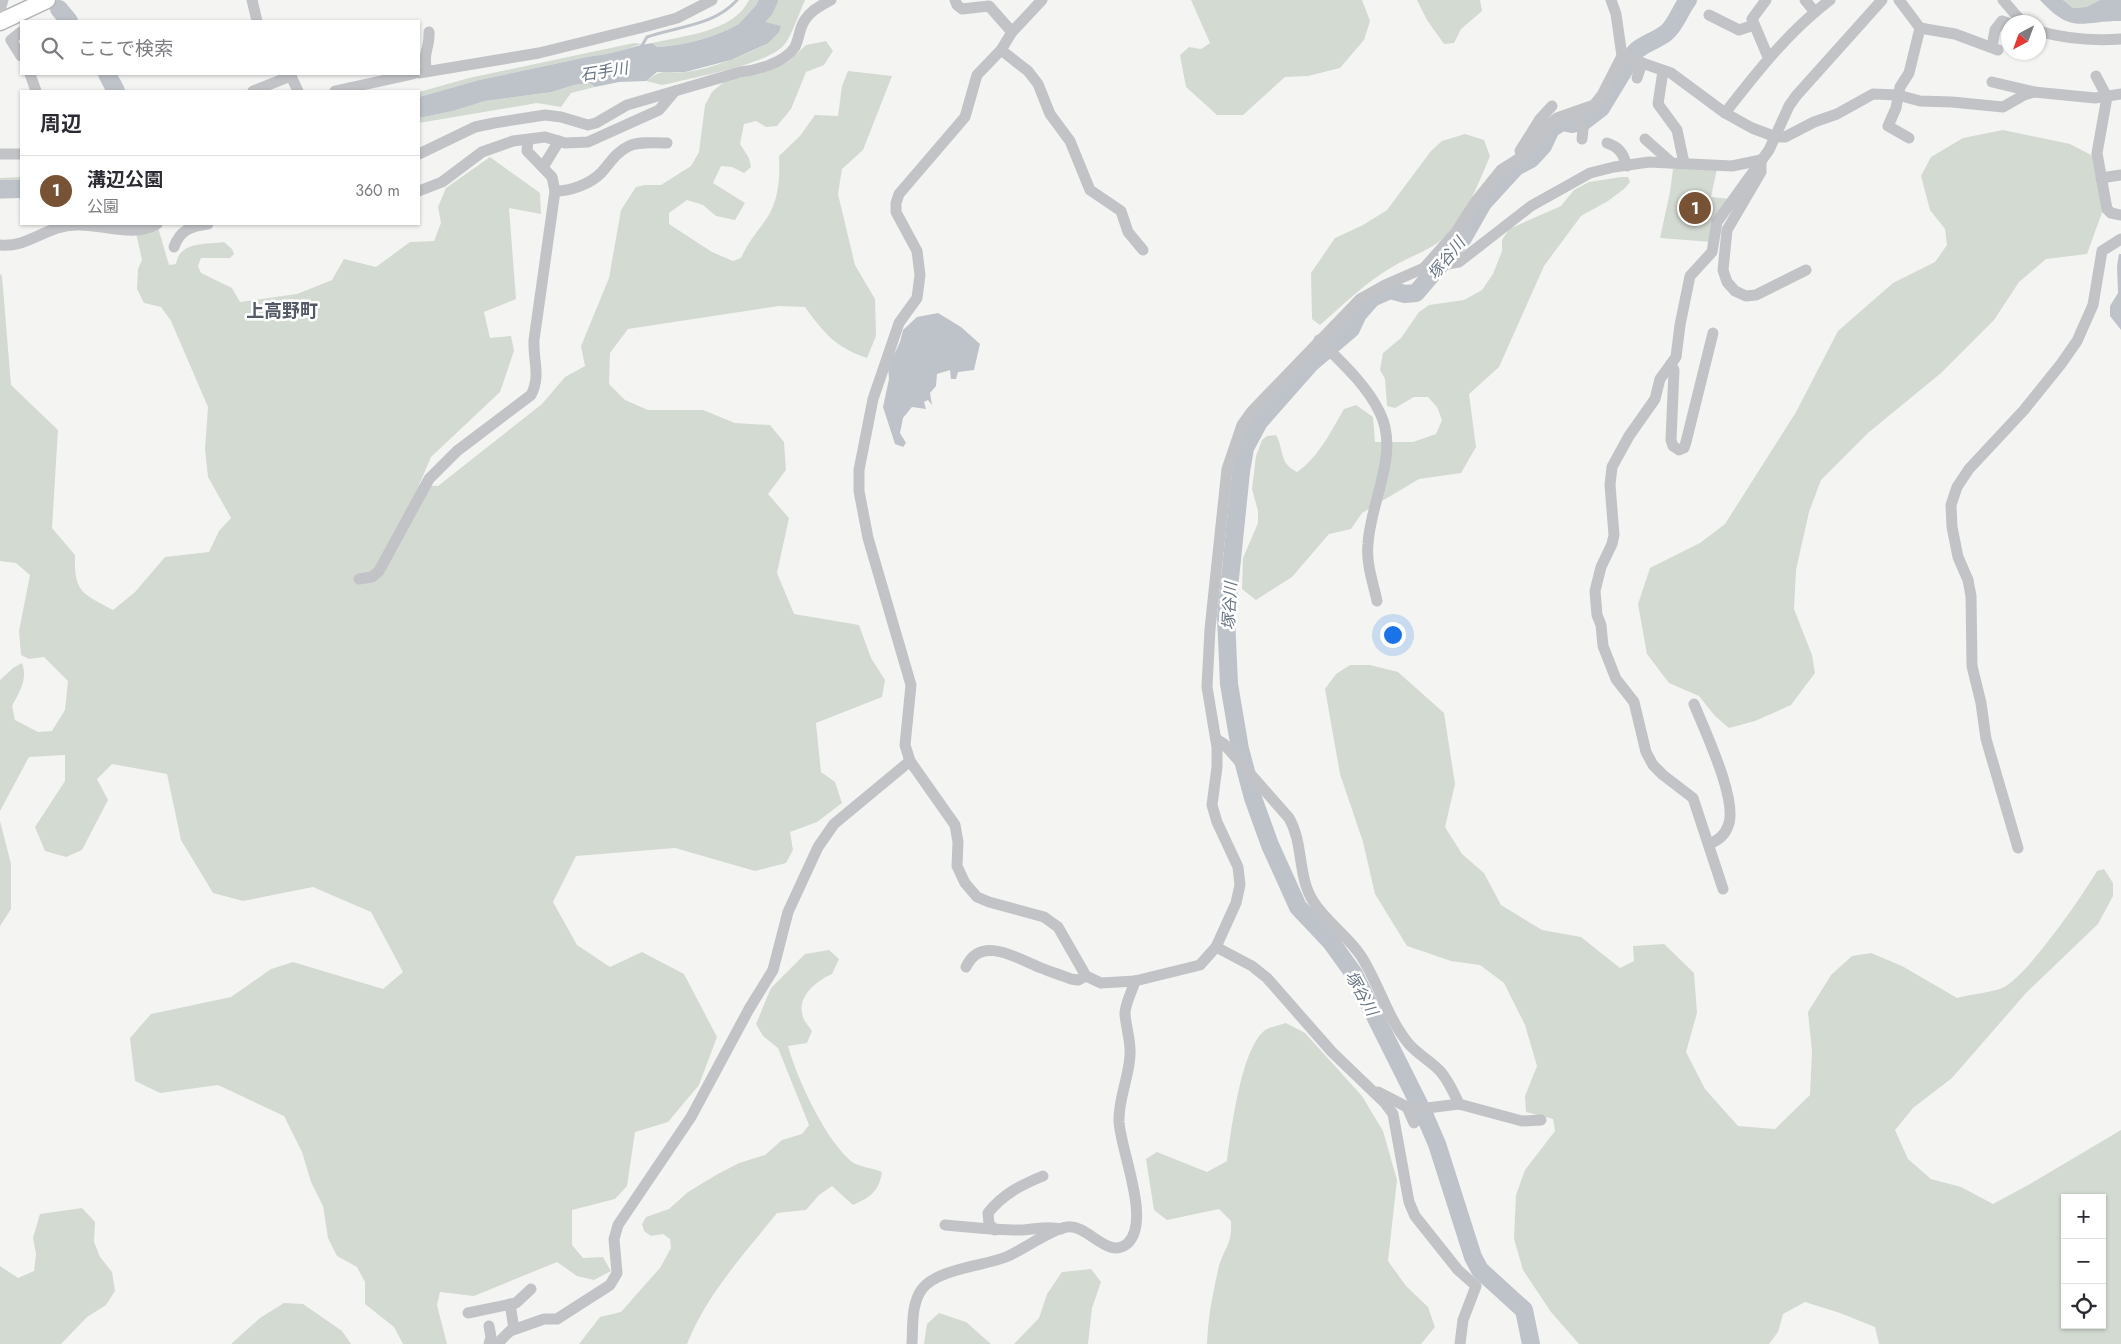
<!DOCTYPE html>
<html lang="ja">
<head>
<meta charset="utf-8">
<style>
  :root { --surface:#fff; --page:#f2f2f3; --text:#2b2b33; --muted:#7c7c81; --line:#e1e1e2; --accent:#775234 }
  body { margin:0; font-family:Jost,"Noto Sans JP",sans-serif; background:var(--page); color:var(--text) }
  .controls { position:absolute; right:15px; bottom:15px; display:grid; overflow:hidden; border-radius:0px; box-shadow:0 1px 4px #0004 }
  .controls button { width:45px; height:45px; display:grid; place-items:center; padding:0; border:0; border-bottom:1px solid var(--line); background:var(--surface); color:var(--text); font:25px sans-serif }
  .compass { position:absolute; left:2001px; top:15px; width:45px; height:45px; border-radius:50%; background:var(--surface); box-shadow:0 1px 4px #0004; rotate:221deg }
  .you { position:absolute; left:1392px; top:634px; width:18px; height:18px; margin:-12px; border:4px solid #fff; border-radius:50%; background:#1a73e8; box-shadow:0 0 0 8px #1a73e833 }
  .badge { display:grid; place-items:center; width:32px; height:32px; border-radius:50%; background:var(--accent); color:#fff; font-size:16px; font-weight:700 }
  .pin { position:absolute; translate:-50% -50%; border:2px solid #fff; box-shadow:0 1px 5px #0006 }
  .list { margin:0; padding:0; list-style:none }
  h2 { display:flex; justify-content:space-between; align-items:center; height:65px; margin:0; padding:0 20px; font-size:21px }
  h2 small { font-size:16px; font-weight:400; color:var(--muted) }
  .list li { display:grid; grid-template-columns:32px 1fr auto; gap:15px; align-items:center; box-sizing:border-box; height:70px; padding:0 20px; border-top:1px solid var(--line) }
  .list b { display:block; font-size:19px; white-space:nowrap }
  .list p { margin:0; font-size:16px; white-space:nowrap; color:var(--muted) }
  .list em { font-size:16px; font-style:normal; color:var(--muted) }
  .icon { flex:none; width:28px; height:28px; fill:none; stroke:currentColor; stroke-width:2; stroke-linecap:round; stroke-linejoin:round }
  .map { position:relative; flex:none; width:2121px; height:1344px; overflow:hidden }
  .search { position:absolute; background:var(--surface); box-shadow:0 1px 4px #0004; left:20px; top:20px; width:400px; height:55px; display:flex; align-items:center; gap:12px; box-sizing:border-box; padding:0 18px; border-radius:0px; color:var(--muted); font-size:19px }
  .panel { position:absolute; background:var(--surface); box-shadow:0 1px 4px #0004; left:20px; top:90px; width:400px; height:135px; border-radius:0px }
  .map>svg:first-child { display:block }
  .green { fill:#d3dad2; fill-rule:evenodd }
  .water { fill:#bec3ca }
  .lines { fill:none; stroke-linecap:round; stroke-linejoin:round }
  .stream { stroke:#bec3ca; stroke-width:3 }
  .river { stroke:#bec3ca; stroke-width:18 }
  .highway-casing { stroke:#b2b4b8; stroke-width:19 }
  .minor { stroke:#c1c3c7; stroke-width:11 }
  .highway { stroke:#fff; stroke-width:16 }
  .labels { text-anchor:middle; stroke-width:5; stroke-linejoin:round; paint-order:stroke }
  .water-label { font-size:16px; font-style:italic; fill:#687584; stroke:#fff }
  .quarter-label { font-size:18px; font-weight:bold; fill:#545966; stroke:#fff }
</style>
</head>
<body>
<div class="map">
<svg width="2121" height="1344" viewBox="0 0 2121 1344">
  <rect width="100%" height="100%" fill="#f4f5f2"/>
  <g class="green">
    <path d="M749,0H805C800,11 791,38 784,45C766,65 699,76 672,83L662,85L646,81C663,67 667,74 686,72C714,68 742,56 767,44L749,18C722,36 688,45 656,47L652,43C682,36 734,32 749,0Z"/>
    <path d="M1191,0H1362L1370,21L1364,40L1340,68L1308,76L1285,77L1243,115H1217L1186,87L1180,55L1189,47L1201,49L1210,43Z"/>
    <path d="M1417,0H1480L1482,11L1461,29L1454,43L1444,44L1427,20Z"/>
    <path d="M2063,0H2100L2086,7L2073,8Z"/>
    <path d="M826,41L833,51L824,65L806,72L791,109L777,126L766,127L756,121L744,124L740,144L749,158L751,167L744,173L732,167L721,166L713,183L745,203L735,220L716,216L703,205L687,200L669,213V224L712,252L733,261L741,258C748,242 757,232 767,218C779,199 780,178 779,156L800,136L815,115L838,116L842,86L848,71L892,76L863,150L842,169L838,194L855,265L875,299L876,336L867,358C836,348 823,332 805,307L779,306L628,329L610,353L609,384L625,400L648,410H703L735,423L770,425L784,442L786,470L768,494L789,518L777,573L794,614L859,625L871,658L885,680L882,697L816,723L821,772L835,782L842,803L817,822L790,832L793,850L786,863L755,871L675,848L576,856L553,902L577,945L610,967L642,952L684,974L717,1037L699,1085L668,1122L635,1132L627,1186L615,1199L572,1210V1245L583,1258L603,1257L611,1271L594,1280L577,1276L557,1262L474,1296L440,1292L437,1305L447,1344H403L394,1327L365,1304V1282L357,1267L337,1256L328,1238L323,1206L311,1182L302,1152L284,1116L218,1085L160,1093L135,1081L130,1038L151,1014L231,997L271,969L293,962L383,989L403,972L371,912L313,887L243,901L213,893L181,840L167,774L112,764L97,779L108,800L82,850L66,857L45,851L35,827L65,781V755L29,757L0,811V680L13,668L22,663C28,679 20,691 12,706L15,720L38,732L52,731L65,710L68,681L44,657L29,659L21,655L19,631L30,575L16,563L0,561V274L2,276L11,385L58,430L52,528L75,555C74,593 82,593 113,610L135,592L165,557L209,552L219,531L231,518L208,477L205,449L208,407L171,321L161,307L144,303L137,289L138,269L142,260L134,224H157L169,265L176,264C180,241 204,245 224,242L232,249L234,254L230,258H201L198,266L201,273L232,288L240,302L297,294L332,280L344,259L376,267L410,242L434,241L441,223L438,207L446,188L490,157L540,193L541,214L509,208L516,299L484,312L490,338L511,336L514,351L500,392L431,457L419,485L438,486L542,404L565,377L585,366L581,346L609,278L621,210L636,187L645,185H661L691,166L699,152L705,105L712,92L726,80L761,74L789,61L806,45Z"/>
    <path d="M634,43L642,44L608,55L592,56L479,80L419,97V92L469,78Z"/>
    <path d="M589,83L595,87L571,93L561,107L537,103L419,123V118L453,111L485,101L552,92L574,85Z"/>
    <path d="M2003,130L2070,144L2095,157L2104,207L2087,254L2046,259L2019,282L1994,320L1941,373L1868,433L1821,480L1809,512L1796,570L1794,609L1812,655L1815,673L1791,705L1755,721L1729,728L1715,716L1699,696L1669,683L1647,654L1638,604L1650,568L1700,543L1725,524L1796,412L1838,331L1893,283L1935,262L1947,245L1945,229L1930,210L1921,176L1931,157L1963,138Z"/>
    <path d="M1465,134L1484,140L1490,156C1480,180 1466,215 1448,234C1433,250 1410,256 1392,267C1365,283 1343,305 1320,325L1312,319L1311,273L1335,238L1363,225L1387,210L1431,151L1442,141Z"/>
    <path d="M1693,166L1717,169L1711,197L1730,199L1711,242L1660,238L1670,192L1673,169Z"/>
    <path d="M21,177V198L0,199V178Z"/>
    <path d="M1621,177H1628L1630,182L1624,189L1608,201L1581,216L1544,266L1499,367L1469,394L1476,447L1461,473L1419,479L1362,513L1351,529L1329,534L1292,577L1256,600L1242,589L1243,558L1258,523V511L1252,489L1256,456L1262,440L1267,436L1276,435C1285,451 1278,462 1297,472C1319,457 1331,431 1344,409L1356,405L1373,417L1375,442H1413L1436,434L1442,420L1437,407L1428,397H1414L1395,408L1387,406L1385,379L1380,370L1383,353L1401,338L1419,312L1429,305L1464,300L1482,290L1493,274L1502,251V240L1509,229L1561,206L1574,190L1589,182Z"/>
    <path d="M1350,665H1370L1398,672L1444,713L1455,784L1445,827L1462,854L1484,873L1501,905L1542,930L1581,937L1620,968L1634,961L1633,946L1664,944L1694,973L1697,1013L1686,1052L1705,1089L1738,1126L1775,1129L1810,1095L1812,1052L1808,1012L1831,975L1852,956L1871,953L1902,966L1957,998C1970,994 1990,993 2002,988C2025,979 2083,895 2097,871L2104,869L2113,883V896L2098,924L2026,993L1952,1078L1913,1108L1895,1130L1908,1159L1931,1179L1961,1187L1993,1204L2030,1184L2121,1130V1344H1879L1875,1327L1840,1313L1805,1302L1783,1314L1778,1332L1769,1344H1579L1551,1312L1523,1270L1514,1239L1516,1195L1525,1170L1555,1131L1553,1119L1526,1112L1525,1096L1537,1066L1525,1025L1504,983L1480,965L1451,961L1407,946L1375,894L1363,842L1340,774L1325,689L1336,674ZM2065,1198H2102V1325H2065Z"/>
    <path d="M0,821L11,864V909L0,926Z"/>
    <path d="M829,950L839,959L832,974C816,981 796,997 803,1017C804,1022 810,1027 812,1031L807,1043L788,1046C797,1079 826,1141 852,1162C859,1167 874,1168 882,1172C879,1191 871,1197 853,1205L832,1186L819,1195L806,1210L777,1213C744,1254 707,1294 687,1344H579L600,1317L621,1312L643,1287L660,1268L671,1248L670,1239L663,1234L651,1236L644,1231L642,1224L646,1217L669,1209L688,1192L716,1175L739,1163L765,1155L782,1140L802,1134L809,1125L778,1048L763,1036L756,1024L771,988L805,954Z"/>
    <path d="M1286,1023L1305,1033L1362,1096L1383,1131L1397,1180L1388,1261L1406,1286L1428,1307L1435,1327L1421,1344H1207C1208,1317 1213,1292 1219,1266C1225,1246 1232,1245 1231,1221L1219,1209L1167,1220L1154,1210L1146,1159L1157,1152L1207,1172L1227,1161C1231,1131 1241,1050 1264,1031C1269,1027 1280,1025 1286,1023Z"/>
    <path d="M82,1208L95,1222L94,1242L100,1257L112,1272L115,1291L106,1305L87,1317L61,1344H0V1266L18,1278L34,1271L36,1254L33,1238L40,1214Z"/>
    <path d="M1091,1269L1101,1282L1092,1308L1088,1344H1014L1039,1318L1047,1294L1062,1272Z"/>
    <path d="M284,1303L303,1304L342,1331L351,1344H231L260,1318Z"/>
    <path d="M939,1313L966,1322L991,1344H924L927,1324Z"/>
  </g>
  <g class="water">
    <path d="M2040,0H2063L2073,8L2086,7L2100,0H2121V21C2079,21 2073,35 2040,0Z"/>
    <path d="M749,18L781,26L779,32L767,44L731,60L685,72H657L646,81L619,82L595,87L589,83L574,85L552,92L485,101L453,111L419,118V97L426,95L479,80L592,56C613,55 631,46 652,43L657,47C688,45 722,36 749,18Z"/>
    <path d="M2119,254H2121V330L2110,316V306L2118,293L2117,266Z"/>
    <path d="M938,313L961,327L980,344L974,370L958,372L956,379H951L950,370L937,374L936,386L930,393L932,405L928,400L924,402L926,409L912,407L903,418L900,433L906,443L903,447L895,444L883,407L889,379L888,367L900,342L903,330L917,317Z"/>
  </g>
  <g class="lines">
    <path class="stream" d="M641,47L647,37C678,26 714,26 737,0"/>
    <g class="river">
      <path d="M59,9L69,21"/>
      <path d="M739,37L764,10L769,0"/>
      <path d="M107,74L116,91"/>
      <path d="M0,189H21"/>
      <path d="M1531,1344L1524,1310L1480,1270L1473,1257L1437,1144L1424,1114L1354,974L1331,942L1298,907L1270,845L1253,798L1240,749L1229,684L1226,617L1241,472L1245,448L1259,422L1310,364L1351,329L1358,314L1372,298L1390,290L1405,294L1416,293L1463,238L1483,203L1516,167L1531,159L1543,146L1551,129L1562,122L1572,124L1584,121L1601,108L1635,52C1644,43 1656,41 1666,33C1676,25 1680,10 1688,0"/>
    </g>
    <g class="highway-casing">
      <path id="highway" d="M0,22L47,0"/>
    </g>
    <g class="minor">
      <path d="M3,0L0,10L5,20"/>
      <path d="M252,0L257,21"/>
      <path d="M955,0L957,5L962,9L989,6L1012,32"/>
      <path d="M1042,0L1012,32L1001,50L977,75L965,117L899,194L896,203V212L917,251L920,275L917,298L899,323L873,399L859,470V491L868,538L911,685L905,745L910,761L955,825L958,842L957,866L965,883L977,897L989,902L1044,917L1058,927L1086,976L1101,983L1135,981L1200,965L1216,947L1236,903L1240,885L1238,867L1217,822L1212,805L1217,767V747L1207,687L1210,629L1227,469L1242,425L1252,411L1360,299L1385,285L1424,268L1459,262L1531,206L1590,173L1614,167L1649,162L1732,166L1761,160"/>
      <path d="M1766,0L1752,19L1768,57"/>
      <path d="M1805,0L1815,12"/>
      <path d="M1899,0L1920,28L1909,73L1900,87L1896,108L1888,126L1909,138"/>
      <path d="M2003,0L2022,22"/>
      <path d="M1709,15L1739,30L1754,25"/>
      <path d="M1920,28L1955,34L1998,50"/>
      <path d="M2038,31C2066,39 2092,41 2121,39"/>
      <path d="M21,32L11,40L21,56"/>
      <path d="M1992,47L1995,30L2002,21L2008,23"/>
      <path d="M1001,50L1028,71L1038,84L1050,114L1070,141L1090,190L1121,211L1128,232L1143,250"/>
      <path d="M1622,56L1671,73L1725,113L1752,128L1776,137H1785L1814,122L1837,114L1873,94L1898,95L1920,101L1952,102L2003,107L2024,95L2034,92L2095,98L2121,94"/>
      <path d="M427,71C422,52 430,49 429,32"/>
      <path d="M1663,71L1658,104L1677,130L1684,163"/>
      <path d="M419,73L539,53L644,27L677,18L712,0"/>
      <path d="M30,74L36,91"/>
      <path d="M290,74L298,91"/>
      <path d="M2096,76L2107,97L2097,153L2107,209L2111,213L2121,215"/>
      <path d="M1637,78L1642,63"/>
      <path d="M1992,82L2034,92"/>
      <path d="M253,91L291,76"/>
      <path d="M335,91L413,74"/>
      <path d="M1574,112L1583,129L1582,139"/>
      <path d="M1725,113C1757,72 1788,32 1830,0"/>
      <path d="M1645,139L1672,163"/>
      <path d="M1607,143C1619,147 1623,153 1627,166"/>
      <path d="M1520,151L1540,119L1552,106"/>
      <path d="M0,154H21"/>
      <path d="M419,154L475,127L494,123L545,115L561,117L588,125L596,123L627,105L740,72C758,70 784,63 795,47C798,41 799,34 801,28C806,13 818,7 831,0"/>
      <path d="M1761,161V172L1727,230L1723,270L1727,282L1735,291L1746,296L1756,295L1806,270"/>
      <path d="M543,167L559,141"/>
      <path d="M2101,178L2121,175"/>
      <path d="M419,191L442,182L482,152L513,141L545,137L565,143L588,142L659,110L675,91"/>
      <path d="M555,191C571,191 590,184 601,173C610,163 616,152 629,146C640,141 654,143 667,143"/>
      <path d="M0,245C29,248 46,225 77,225C104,224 132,238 157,224"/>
      <path d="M174,247C180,230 191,226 208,224"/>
      <path d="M1424,268L1456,232L1476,201L1501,170L1529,152L1550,124L1557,118L1594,105L1602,95L1622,56L1616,14L1611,0"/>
      <path d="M1319,340C1340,361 1367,385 1380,413C1400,454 1370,502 1368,544C1366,564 1373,582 1377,601"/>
      <path d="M1671,364L1674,370L1671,440L1673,446L1679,450L1684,448L1686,442L1713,333"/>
      <path d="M359,579L372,577L379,571L429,479L457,451L531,395C541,376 533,361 534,340L555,191L552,177L527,151L528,140"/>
      <path d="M1694,704C1704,729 1739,802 1728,826C1725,835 1717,841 1709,844"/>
      <path d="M1216,739L1224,744L1289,818C1304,844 1297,875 1313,901C1326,922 1348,936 1361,956C1379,984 1387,1017 1408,1043C1417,1054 1431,1061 1440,1071C1448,1080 1454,1093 1459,1104L1522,1121L1541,1120"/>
      <path d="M2018,848L1986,739L1981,703L1972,666L1971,596L1968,580L1958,557L1952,527L1951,505L1957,487L1969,469L2024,410L2061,364L2077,341L2093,305L2102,251L2121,239"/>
      <path d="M1723,889L1693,798L1663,775L1653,765L1646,752L1634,702L1616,679L1603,646L1601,625L1597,615L1595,591L1601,567L1612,544L1614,535L1610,485L1612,467L1629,436L1655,399L1660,379L1676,357L1680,325L1690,276L1712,252L1717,222L1769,150L1789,106L1796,96L1882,0"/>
      <path d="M1216,947L1252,966L1267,978L1332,1052L1385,1103L1393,1114L1409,1202L1415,1216L1458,1270L1476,1286L1463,1320L1460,1344"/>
      <path d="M966,967C981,934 1018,959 1041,968C1051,972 1061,975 1071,979L1078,980L1086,976"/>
      <path d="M1378,1092L1407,1107L1427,1108L1459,1104"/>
      <path d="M1407,1107L1414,1123"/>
      <path d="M945,1225C970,1227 994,1230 1019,1230C1034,1230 1046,1225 1061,1229"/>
      <path d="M995,1230L989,1224L988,1213C1003,1194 1021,1185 1043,1176"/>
      <path d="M510,1304L514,1329"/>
      <path d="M468,1313L516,1303L531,1289"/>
      <path d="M489,1344L491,1337L489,1326"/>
      <path d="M497,1344L510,1331L544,1319H557L610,1285L617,1273L614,1239L618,1225L691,1117L749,1009L773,970L788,912L818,847L834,824L910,761"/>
      <path d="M912,1344C913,1326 911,1304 922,1289C937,1269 983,1266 1006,1257C1023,1250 1051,1229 1067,1227C1088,1224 1108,1261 1128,1243C1151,1220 1121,1152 1119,1122C1118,1099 1129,1078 1130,1055C1131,1041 1126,1028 1125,1014C1125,1003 1132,992 1135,981"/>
    </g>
    <use href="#highway" class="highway"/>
  </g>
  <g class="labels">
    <g class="water-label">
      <text transform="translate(604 71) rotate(-9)" y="6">石手川</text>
      <text transform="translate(1446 258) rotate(-51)" y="6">塚谷川</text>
      <text transform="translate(1229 606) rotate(-87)" y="6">塚谷川</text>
      <text transform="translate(1362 993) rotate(61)" y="6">塚谷川</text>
    </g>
    <g class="quarter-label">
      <text x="282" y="317">上高野町</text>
    </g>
  </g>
</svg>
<div class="controls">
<button>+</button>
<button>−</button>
<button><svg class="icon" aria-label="locate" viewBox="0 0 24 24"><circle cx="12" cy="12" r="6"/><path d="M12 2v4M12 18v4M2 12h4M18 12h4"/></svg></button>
</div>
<svg class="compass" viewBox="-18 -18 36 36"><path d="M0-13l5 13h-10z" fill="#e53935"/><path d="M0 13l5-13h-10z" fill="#7c7c81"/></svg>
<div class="you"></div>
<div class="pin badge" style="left:1695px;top:208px">1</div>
<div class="search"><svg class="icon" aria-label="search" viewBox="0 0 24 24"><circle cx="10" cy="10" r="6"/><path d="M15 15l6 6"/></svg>ここで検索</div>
<section class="panel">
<h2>周辺<small></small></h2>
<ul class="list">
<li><span class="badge">1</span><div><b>溝辺公園</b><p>公園</p></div><em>360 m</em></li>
</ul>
</section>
</div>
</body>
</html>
